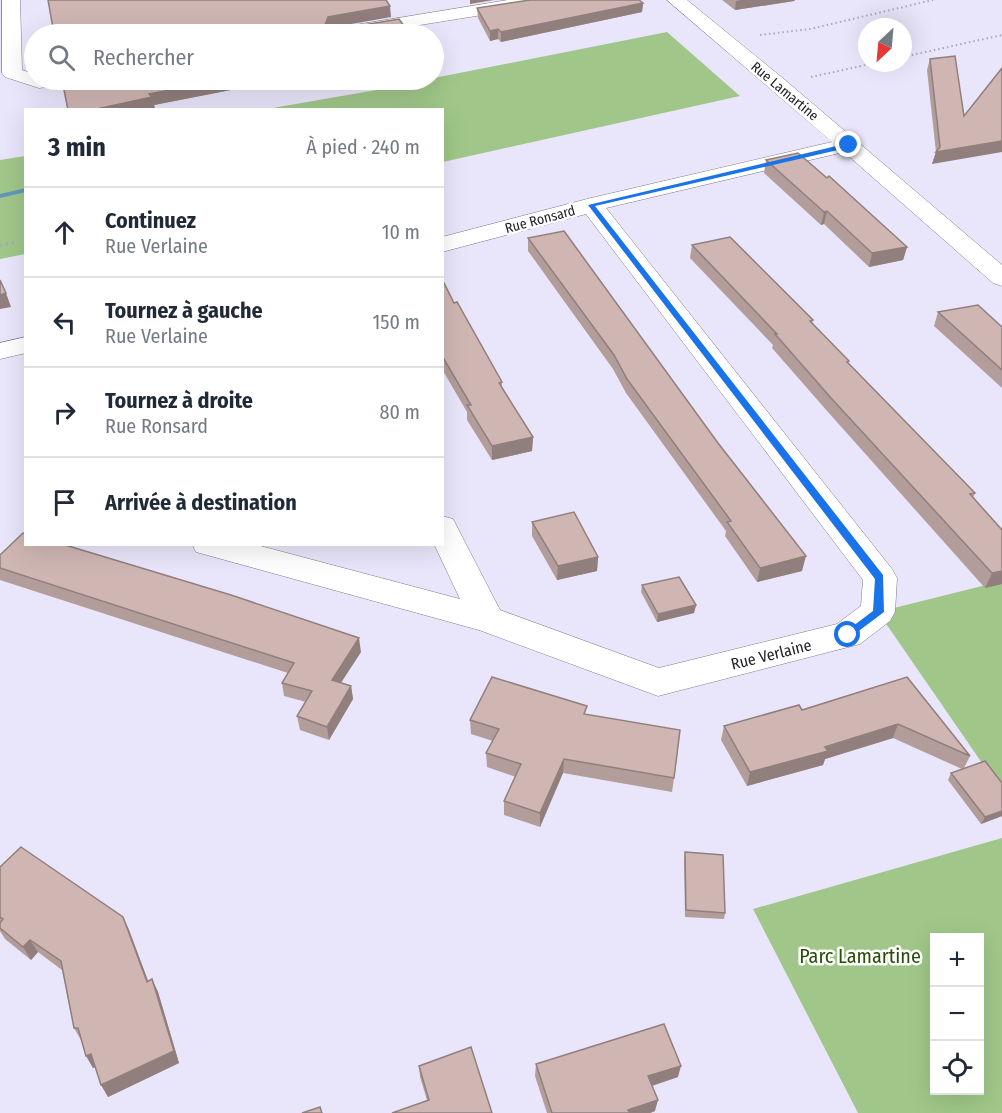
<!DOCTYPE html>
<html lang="fr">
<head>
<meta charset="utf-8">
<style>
  :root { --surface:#fff; --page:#f2f2f3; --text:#1f2937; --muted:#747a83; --line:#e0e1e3 }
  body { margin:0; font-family:"Fira Sans Condensed",sans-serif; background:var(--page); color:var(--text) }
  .controls { position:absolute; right:18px; bottom:18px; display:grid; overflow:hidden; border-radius:0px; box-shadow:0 6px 24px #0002 }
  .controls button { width:54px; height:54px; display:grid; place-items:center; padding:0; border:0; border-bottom:2px solid var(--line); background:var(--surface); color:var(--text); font:30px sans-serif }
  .compass { position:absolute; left:858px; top:18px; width:54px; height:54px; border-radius:50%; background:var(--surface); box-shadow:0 6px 24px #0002; rotate:206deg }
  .stop { position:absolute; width:18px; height:18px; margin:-14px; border:4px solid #1a73e8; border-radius:50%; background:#fff }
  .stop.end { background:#1a73e8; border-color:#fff; box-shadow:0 2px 6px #0008 }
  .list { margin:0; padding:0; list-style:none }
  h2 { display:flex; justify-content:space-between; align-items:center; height:78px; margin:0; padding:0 24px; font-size:26px }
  h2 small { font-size:20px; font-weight:400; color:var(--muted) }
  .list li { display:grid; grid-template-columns:39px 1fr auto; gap:18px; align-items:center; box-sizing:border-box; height:90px; padding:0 24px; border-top:2px solid var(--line) }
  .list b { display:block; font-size:22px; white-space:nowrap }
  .list p { margin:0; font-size:20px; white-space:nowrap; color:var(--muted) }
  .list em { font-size:20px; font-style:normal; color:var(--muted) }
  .icon { flex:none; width:33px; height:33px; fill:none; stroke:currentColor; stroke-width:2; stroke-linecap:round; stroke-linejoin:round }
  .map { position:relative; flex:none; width:1002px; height:1113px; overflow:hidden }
  .search { position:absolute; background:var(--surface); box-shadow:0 6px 24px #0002; left:24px; top:24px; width:420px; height:66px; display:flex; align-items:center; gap:15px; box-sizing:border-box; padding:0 21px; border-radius:33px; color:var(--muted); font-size:22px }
  .panel { position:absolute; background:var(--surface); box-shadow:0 6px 24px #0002; left:24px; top:108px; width:420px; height:438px; border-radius:0px }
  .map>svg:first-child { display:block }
  .green { fill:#a0c789; fill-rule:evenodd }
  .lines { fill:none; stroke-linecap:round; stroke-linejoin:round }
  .stream { fill:#6198b9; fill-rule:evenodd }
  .minor-casing { stroke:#7d7b8d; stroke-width:1 }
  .path-far1 { stroke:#a9a7b8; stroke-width:2; stroke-dasharray:1.5 3; stroke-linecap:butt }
  .path { stroke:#a9a7b8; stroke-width:3; stroke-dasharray:2 4; stroke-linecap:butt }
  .minor { fill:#fff; fill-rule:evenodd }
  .wall { fill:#b29d9a }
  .shaded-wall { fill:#917f7d }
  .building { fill:#cfb6b3; stroke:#917f7d; stroke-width:1.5 }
  .route { fill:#1a73e8 }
  .labels { text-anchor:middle; stroke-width:5; stroke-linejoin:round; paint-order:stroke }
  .far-street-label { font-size:14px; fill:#23222a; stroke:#fff }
  .street-label { font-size:16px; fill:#23222a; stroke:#fff }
  .near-park-label { font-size:20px; fill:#294e09; stroke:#fff }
</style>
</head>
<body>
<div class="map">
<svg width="1002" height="1113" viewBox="0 0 1002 1113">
  <rect width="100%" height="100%" fill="#e9e6fb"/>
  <g class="green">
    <path d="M667,32L740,96L443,162L442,110L267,109L434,80V78Z"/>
    <path d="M25,156V254L0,259V160Z"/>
    <path d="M1002,581V792L878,612Z"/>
    <path d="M1002,838V1113H858L753,909ZM934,938H980V1090H934Z"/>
  </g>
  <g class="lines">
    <path class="stream" d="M26,188V192L0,198V194Z"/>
    <g class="minor-casing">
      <g id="minor">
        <path d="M2,0H20L22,70L34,74V80H76L73,84L39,88L5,77L2,73Z"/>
        <path d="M508,0H553L550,4L544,5L364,34H328L330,30L337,28Z"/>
        <path d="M667,0H687L785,80L1002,265V286L993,283L844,152L606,208L892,569L897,578L895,612L890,621L860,644L658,696L479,630L196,552L192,544H253L460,599L434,544H442V516L453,519L500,610L659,668L837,624L861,606L863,580L586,214L442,252V237L591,198L832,142Z"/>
        <path d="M26,337V353L0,359V343Z"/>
      </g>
    </g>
    <g class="path-far1">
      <path d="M760,35L810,29L933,0"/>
      <path d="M903,57L1002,35"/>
      <path d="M811,77L875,63"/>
    </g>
    <path class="path" d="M0,245L17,242"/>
    <use href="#minor" class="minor"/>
  </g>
  <g class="wall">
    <path d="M722,0H795L794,1L735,10Z"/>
    <path d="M643,3L642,12L501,42L498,39L490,41L478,18L477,8Z"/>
    <path d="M930,59L964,116L932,164L936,152L927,70Z"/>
    <path d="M62,80H297L260,87L241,88L154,105L155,109L152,110H68Z"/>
    <path d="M766,160L907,247L903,260L869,267L824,224L821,225L764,173Z"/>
    <path d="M528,238L802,571L757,582L725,536L726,531L626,393L613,369L528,251Z"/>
    <path d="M692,245L813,320L812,323L856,371L975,493L973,498L1002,584L985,588L828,412L772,348L773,345L690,258Z"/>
    <path d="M442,279L454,303L502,382V387L533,437L532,451L492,460L467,420V412L442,369Z"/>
    <path d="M938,312L1002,327V388L934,326Z"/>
    <path d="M532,522L598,557L597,571L557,580L532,536Z"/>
    <path d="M0,555L361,652L341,683L351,686L353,699L329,740L300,730L297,716L306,702L284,696L282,683L288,673L0,580Z"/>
    <path d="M642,585L696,605L694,613L657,622L641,592Z"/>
    <path d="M907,677L970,756L964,768L1002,816L981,824L948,780L951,773L962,769L893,738L825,759L823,765L747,786L721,740L724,726L802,710Z"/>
    <path d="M586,715L674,778L672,792L563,773L540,827L504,815V801L516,777L487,767L486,753L493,741L471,734L470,720Z"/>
    <path d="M685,852L725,913L724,919L685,917L684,859Z"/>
    <path d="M0,867L123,917L129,930L148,981L152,979L158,992L179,1063L108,1097L95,1067L93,1068L81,1040L74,1028L62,970L38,952L31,960L5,939L0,931Z"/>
    <path d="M536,1064L678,1077L652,1086L655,1111L650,1113H547L535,1076Z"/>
    <path d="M419,1066L492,1113L427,1100L420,1077Z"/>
  </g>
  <g class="shaded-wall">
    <path d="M470,0H494L470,4Z"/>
    <path d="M741,0H795L794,1L735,10L736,1Z"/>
    <path d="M643,3L642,12L501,42V32Z"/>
    <path d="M390,6L391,17L329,28L325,25L328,17Z"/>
    <path d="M498,29V39L490,41V31Z"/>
    <path d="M223,80H239L241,88L154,105L155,109L152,110H92L149,94Z"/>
    <path d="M259,80H297L260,87Z"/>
    <path d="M1002,141V152L932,164L936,152Z"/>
    <path d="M827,211L824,224L821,225L824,212Z"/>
    <path d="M907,247L903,260L869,267L872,253Z"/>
    <path d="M6,293L11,307L0,309V295Z"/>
    <path d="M533,437L532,451L492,460V446Z"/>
    <path d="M806,556L802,571L757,582L760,568Z"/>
    <path d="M598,557L597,571L557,580L558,566Z"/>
    <path d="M1002,571V584L985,588L992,573Z"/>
    <path d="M696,605L694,613L657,622L658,614Z"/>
    <path d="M359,638L361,652L334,693L332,680Z"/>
    <path d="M351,686L353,699L329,740L327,727Z"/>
    <path d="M898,724L893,738L825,759L823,765L747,786L750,772Z"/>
    <path d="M564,759L563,773L540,827V813Z"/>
    <path d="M1002,811V816L981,824L985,817Z"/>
    <path d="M123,917L129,930L153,994L147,982Z"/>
    <path d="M30,940L38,952L31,960L23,947Z"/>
    <path d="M152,979L158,992L179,1063L108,1097L101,1085Z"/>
    <path d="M91,1054L98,1066L93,1068L86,1056Z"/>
    <path d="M681,1066L678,1077L645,1088L648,1076Z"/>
    <path d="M658,1100L655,1111L650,1113H628V1110Z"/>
  </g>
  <g class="building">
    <path d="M48,0H386L390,6L328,17L325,25H363L399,19L410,34H54Z"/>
    <path d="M530,0H639L643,3L501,32L498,29L490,31L477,8Z"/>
    <path d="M955,56L964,116L1002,68V141L936,152L940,147L930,59Z"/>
    <path d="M62,80H223L149,94L152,97L92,110H68Z"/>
    <path d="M798,153L827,178L829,176L907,247L872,253L827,211L824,212L766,160Z"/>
    <path d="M564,231L718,443L806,556L760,568L727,522L731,521L627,379L614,355L528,238Z"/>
    <path d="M730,237L813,320L810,321L849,361L847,362L856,371L975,493L970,494L1002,530V571L992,573L831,398L775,334H777L692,245Z"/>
    <path d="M442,279L454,303L457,302L502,382L499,383L533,437L492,446L467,405H471L442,356Z"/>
    <path d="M0,280L6,293L0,295Z"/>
    <path d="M978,305L1002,327V370L938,312Z"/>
    <path d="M574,512L598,557L558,566L532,522Z"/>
    <path d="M23,533L26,534V544H62L231,595L359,638L332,680L351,686L327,727L297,716L312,691L282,683L294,663L0,568V555Z"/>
    <path d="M679,577L696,605L658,614L642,585Z"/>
    <path d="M492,677L587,706L584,714L680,730L674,778L564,759L540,813L504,801L521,764L486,753L499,729L470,720Z"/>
    <path d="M907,677L970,756L898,724L825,747L828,751L750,772L724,726L799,705L802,710Z"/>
    <path d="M985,761L1002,783V811L985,817L951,773Z"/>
    <path d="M21,847L123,917L147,982L152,979L174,1051L101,1085L91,1054L86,1056L78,1028H74L61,961L30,940L23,947L0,928V923L3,919L0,917V867Z"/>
    <path d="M685,852L723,855L725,913L686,910Z"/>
    <path d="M664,1024L681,1066L648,1076L658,1100L628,1110L630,1113H552L536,1064Z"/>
    <path d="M471,1047L492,1113H392L429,1100L419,1066Z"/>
    <path d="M320,1107L322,1113H302Z"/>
  </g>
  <path class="route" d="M849,143L851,147L595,206L883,575L884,612L848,639L845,638V632L873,611L875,579L588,205Z"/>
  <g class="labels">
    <g class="far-street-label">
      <text transform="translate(785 91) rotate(40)" y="5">Rue Lamartine</text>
      <text transform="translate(540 219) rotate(-15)" y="5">Rue Ronsard</text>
    </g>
    <g class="street-label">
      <text transform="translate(771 654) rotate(-14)" y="6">Rue Verlaine</text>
    </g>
    <g class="near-park-label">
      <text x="860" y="963">Parc Lamartine</text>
    </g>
  </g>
</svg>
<div class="controls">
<button>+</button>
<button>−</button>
<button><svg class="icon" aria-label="locate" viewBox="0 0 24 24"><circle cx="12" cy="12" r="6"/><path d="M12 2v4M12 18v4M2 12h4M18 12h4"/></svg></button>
</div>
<svg class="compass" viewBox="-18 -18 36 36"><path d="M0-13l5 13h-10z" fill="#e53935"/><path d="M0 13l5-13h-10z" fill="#747a83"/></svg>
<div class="stop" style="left:848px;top:635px"></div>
<div class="stop end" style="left:849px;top:145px"></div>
<div class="search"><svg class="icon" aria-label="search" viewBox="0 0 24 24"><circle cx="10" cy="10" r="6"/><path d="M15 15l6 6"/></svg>Rechercher</div>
<section class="panel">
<h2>3 min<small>À pied · 240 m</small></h2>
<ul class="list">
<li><svg class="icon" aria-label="ahead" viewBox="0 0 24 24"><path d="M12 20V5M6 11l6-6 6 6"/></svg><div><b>Continuez</b><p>Rue Verlaine</p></div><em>10 m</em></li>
<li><svg class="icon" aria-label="left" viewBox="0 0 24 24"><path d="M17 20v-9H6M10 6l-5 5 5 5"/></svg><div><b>Tournez à gauche</b><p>Rue Verlaine</p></div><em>150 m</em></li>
<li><svg class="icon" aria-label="right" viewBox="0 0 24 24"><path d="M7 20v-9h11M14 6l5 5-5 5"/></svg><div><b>Tournez à droite</b><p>Rue Ronsard</p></div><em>80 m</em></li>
<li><svg class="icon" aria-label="arrive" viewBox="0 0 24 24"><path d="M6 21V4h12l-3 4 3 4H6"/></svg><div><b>Arrivée à destination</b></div></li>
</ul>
</section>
</div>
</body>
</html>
